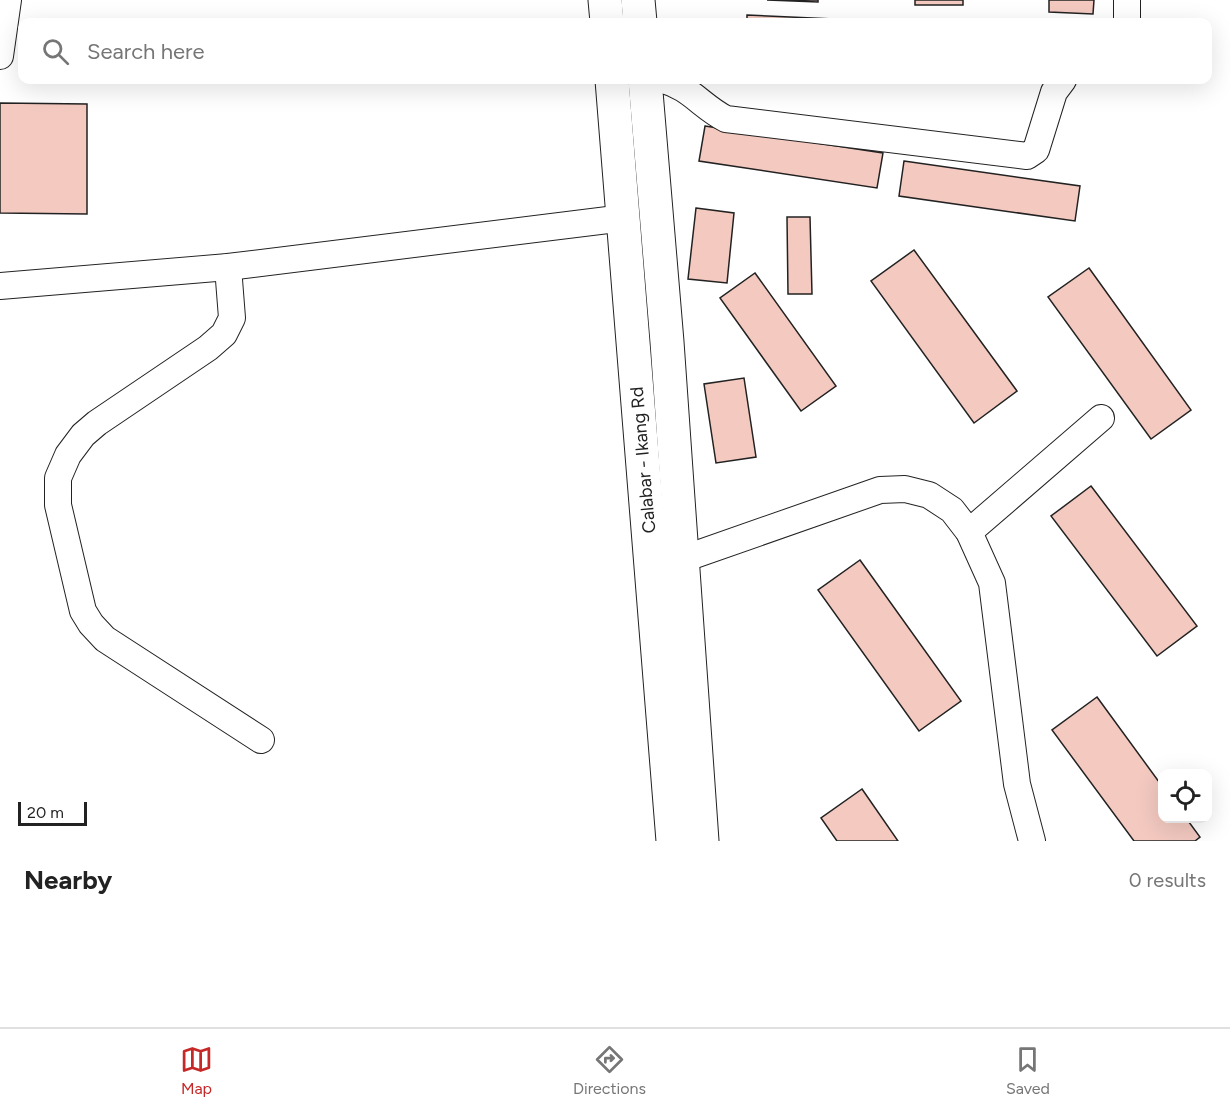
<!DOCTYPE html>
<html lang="en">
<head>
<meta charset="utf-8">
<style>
  :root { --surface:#fff; --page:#f6f6f6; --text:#222; --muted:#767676; --line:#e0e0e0; --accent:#c62828 }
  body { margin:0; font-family:Figtree,sans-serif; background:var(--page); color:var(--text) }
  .controls { position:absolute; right:18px; bottom:18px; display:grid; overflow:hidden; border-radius:12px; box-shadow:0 6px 24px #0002 }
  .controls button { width:54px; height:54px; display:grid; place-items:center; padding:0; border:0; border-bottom:2px solid var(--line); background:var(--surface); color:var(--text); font:30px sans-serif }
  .scale { position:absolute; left:18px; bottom:15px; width:69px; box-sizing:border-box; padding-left:6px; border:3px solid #222; border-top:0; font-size:16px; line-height:21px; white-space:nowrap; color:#222; -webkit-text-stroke:4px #fff; paint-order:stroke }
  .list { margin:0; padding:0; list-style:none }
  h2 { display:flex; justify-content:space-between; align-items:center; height:78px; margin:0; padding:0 24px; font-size:26px }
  h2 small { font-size:20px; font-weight:400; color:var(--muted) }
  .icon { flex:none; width:33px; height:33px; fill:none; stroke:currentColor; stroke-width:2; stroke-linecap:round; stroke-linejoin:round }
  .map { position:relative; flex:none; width:1230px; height:841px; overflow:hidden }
  .search { position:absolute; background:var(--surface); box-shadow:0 6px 24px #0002; left:18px; right:18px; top:18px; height:66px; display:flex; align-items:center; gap:15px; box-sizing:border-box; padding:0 21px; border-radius:12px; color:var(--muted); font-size:22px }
  .sheet { height:186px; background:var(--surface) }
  nav { display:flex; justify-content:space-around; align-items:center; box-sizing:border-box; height:84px; border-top:2px solid var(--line); background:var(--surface); font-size:16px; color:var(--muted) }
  nav a { display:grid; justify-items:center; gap:3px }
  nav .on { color:var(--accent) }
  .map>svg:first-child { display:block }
  .building { fill:#f3c9c0; stroke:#222; stroke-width:1.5 }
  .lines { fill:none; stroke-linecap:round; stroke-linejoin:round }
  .minor-casing { stroke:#222; stroke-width:28 }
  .highway-casing { stroke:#222; stroke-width:35 }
  .minor { stroke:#fff; stroke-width:26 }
  .highway { stroke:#fff; stroke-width:33 }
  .labels { text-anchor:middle; stroke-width:4.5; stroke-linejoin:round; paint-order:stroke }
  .street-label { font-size:18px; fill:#222; stroke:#fff }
</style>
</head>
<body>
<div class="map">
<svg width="1230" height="841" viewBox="0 0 1230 841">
  <rect width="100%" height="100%" fill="#fff"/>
  <g class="building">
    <path d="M767,0H818V2Z"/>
    <rect x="915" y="0" width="48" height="5"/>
    <path d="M1049,0H1094L1093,14L1049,12Z"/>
    <path d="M747,15L834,19V22H747Z"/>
    <path d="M0,103L87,104V214L0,213Z"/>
    <path d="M705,126L883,153L877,188L699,161Z"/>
    <path d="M904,161L1080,186L1075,221L899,196Z"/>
    <path d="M696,208L734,213L727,283L688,279Z"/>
    <path d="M787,217H810L812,294H788Z"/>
    <path d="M914,250L1017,391L974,423L871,281Z"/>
    <path d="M1089,268L1191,410L1151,439L1048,297Z"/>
    <path d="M755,273L836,386L801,411L720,298Z"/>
    <path d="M744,378L756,457L716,463L704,384Z"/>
    <path d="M1091,486L1197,626L1157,656L1051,516Z"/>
    <path d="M860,560L961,701L919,731L818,590Z"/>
    <path d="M1097,697L1162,786V818H1186L1200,837L1195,841H1134L1052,730Z"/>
    <path d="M862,789L898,841H837L821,818Z"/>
  </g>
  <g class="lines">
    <g class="minor-casing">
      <g id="minor">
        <path d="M1127,22V0"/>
        <path d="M0,56L8,0"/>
        <path d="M663,80C690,87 702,107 726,119L1027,156L1036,150L1054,92L1063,80"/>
        <path d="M228,267L232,318L224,334L208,348L97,423L83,435L68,455L58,478V505L83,611L91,624L105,639L261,740"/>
        <path d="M0,286L228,267L624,218"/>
        <path d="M969,532L1101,418"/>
        <path d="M666,562L683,559L880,490L905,489L929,495L952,510L969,532L992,583L1017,784L1032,841"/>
      </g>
    </g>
    <g class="highway-casing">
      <g id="highway">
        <path d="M605,0L607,22"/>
        <path d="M638,0L640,22"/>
        <path d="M612,80L673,841"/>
        <path d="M645,80L667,342L702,841"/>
      </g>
    </g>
    <use href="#minor" class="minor"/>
    <use href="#highway" class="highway"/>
  </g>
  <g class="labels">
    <g class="street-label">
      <text transform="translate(643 460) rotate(-95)" y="6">Calabar - Ikang Rd</text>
    </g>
  </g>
</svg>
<div class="controls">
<button><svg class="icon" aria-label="locate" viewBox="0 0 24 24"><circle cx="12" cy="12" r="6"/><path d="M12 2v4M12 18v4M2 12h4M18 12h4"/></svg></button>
</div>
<div class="scale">20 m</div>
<div class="search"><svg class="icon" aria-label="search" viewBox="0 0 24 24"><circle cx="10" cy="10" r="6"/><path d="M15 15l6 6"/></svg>Search here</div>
</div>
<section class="sheet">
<h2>Nearby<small>0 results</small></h2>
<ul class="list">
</ul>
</section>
<nav>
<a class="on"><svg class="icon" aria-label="map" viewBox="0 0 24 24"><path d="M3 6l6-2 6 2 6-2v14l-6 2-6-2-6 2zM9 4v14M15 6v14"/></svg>Map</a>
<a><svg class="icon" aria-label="directions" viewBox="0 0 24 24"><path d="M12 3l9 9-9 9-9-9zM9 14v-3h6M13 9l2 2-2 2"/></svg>Directions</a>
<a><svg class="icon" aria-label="saved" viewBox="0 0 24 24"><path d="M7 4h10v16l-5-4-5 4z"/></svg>Saved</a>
</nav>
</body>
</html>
